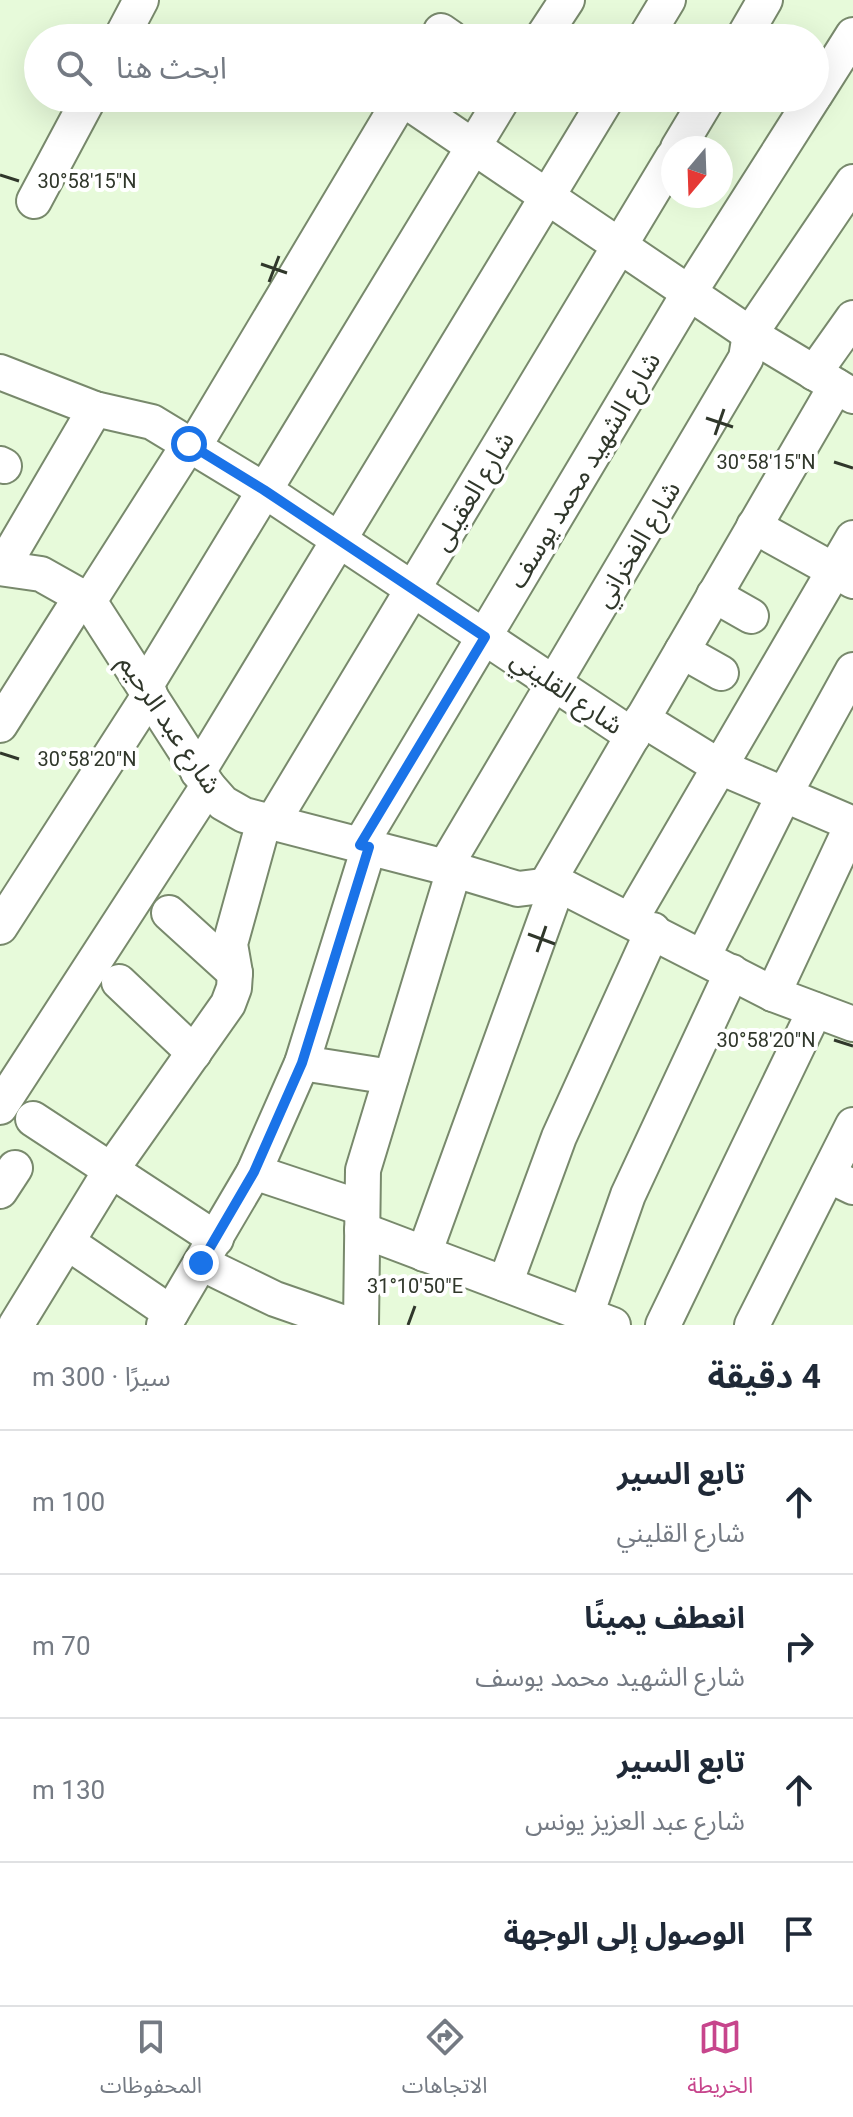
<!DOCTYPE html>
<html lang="ar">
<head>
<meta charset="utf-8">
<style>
  :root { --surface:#fff; --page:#f6f6f7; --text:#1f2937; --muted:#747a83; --line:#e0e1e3; --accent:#c7458c }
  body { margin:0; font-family:Roboto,"Noto Sans Arabic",sans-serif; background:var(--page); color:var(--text); direction:rtl }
  .compass { position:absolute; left:661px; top:136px; width:72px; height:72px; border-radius:50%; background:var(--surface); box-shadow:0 8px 32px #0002; rotate:199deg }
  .stop { position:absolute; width:24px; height:24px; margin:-18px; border:6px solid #1a73e8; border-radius:50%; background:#fff }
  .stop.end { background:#1a73e8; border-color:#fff; box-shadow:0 2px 8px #0008 }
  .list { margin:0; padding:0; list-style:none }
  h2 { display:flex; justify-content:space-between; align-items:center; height:104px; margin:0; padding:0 32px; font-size:34px }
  h2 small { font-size:26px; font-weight:400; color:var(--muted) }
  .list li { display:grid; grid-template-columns:52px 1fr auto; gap:24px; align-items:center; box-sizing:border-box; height:144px; padding:0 32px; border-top:2px solid var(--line) }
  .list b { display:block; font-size:30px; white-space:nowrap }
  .list p { margin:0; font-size:26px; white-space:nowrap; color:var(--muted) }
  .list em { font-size:26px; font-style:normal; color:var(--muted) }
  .icon { flex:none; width:44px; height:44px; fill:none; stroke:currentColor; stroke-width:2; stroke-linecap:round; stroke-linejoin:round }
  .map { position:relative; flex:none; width:853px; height:1325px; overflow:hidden; direction:ltr }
  .search { position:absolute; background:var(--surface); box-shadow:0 8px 32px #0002; left:24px; right:24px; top:24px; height:88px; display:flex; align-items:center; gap:20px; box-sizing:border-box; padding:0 28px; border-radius:44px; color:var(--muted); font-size:30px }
  .sheet { height:680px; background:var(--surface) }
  nav { display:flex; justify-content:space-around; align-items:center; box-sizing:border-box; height:112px; border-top:2px solid var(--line); background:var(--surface); font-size:22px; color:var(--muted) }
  nav a { display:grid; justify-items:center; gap:4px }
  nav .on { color:var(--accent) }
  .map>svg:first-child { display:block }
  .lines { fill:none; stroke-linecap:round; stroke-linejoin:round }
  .minor-casing { stroke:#78896c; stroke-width:38 }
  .minor { stroke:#fff; stroke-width:34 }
  .route { stroke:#1a73e8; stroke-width:10 }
  .ticks { fill:none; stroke:#30372b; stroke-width:3 }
  .labels { text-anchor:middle; stroke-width:8; stroke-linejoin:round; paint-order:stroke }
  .street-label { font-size:26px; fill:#30372b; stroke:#fff }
  .ticks-label { font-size:20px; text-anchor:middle; fill:#30372b; stroke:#fff; stroke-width:8; stroke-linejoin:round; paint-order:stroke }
</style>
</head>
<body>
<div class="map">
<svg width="853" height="1325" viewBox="0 0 853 1325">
  <rect width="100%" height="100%" fill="#e7fada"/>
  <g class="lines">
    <g class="minor-casing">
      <g id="minor">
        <path d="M441,31L451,38"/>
        <path d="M121,38L141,0"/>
        <path d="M542,38L567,0"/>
        <path d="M645,38L668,0"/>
        <path d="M743,38L765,0"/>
        <path d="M815,95L853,35"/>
        <path d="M678,148L708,98"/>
        <path d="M34,201L89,98"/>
        <path d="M0,372L95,409L152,422L264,490L633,736"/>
        <path d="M814,373L853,318"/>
        <path d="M0,464L4,466"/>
        <path d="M754,526L853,581"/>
        <path d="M0,568L41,574L89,601L208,786L223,803L244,815L445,867L518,889L558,884L773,994L853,1024"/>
        <path d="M2,568L95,409"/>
        <path d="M714,595L751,616"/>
        <path d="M89,601L189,444L199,438L396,108L400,103L406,101L750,334L853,396"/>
        <path d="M682,651L721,673"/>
        <path d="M145,687L503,98"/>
        <path d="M642,719L720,767L853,824"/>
        <path d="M0,725L81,597"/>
        <path d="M198,772L607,98"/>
        <path d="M272,823L673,157"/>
        <path d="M360,845L689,293L813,98"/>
        <path d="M445,867L746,358L750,334L853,182"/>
        <path d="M546,885L836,386"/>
        <path d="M169,913L235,973"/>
        <path d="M631,919L853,538"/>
        <path d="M0,927L150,694"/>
        <path d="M703,957L784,795L853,670"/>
        <path d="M119,982L194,1053"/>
        <path d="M773,994L853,823"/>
        <path d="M302,1063L391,1077"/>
        <path d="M0,1107L208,786"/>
        <path d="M33,1119L216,1239"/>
        <path d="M254,1172L362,1208"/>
        <path d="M828,1175L853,1187"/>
        <path d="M0,1191L15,1168"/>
        <path d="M362,1230L613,1325"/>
        <path d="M67,1242L171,1313"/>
        <path d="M424,1254L558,884"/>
        <path d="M201,1263L275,1299L350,1325"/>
        <path d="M505,1284L559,1137L653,930"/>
        <path d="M586,1315L628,1195L732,972"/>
        <path d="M16,1325L111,1170L228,1004L234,988L235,973L230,944L264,821"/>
        <path d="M164,1325L254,1172L302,1063L369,847"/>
        <path d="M361,1325L363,1170L454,870"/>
        <path d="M663,1325L815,1010"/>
        <path d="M752,1325L853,1125"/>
      </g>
    </g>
    <use href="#minor" class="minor"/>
  </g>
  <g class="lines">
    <path class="route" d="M189,444L264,490L485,637L360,845L369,847L302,1063L254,1172L201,1263"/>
  </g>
  <path class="ticks" d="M0,175L19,181M261,264L287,273M269,282L279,256M706,418L733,427M715,435L724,409M834,462L853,468M0,753L19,759M528,934L555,944M537,952L546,926M834,1040L853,1046M408,1325L415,1306"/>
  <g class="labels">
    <g class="street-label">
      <text transform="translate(584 470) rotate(-59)" y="9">شارع الشهيد محمد يوسف</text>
      <text transform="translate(473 491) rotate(-59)" y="9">شارع العقيلى</text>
      <text transform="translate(637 544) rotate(-59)" y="9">شارع الفخراني</text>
      <text transform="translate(567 692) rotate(34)" y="9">شارع القليني</text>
      <text transform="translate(170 724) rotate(56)" y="9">شارع عبد الرحيم</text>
    </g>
  </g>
  <g class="ticks-label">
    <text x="87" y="188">30°58'15"N</text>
    <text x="766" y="469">30°58'15"N</text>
    <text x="87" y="766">30°58'20"N</text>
    <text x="766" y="1047">30°58'20"N</text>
    <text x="415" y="1293">31°10'50"E</text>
  </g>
</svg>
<svg class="compass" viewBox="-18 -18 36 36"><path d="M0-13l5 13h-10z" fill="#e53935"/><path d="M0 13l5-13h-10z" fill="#747a83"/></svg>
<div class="stop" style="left:189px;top:444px"></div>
<div class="stop end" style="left:201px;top:1263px"></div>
<div class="search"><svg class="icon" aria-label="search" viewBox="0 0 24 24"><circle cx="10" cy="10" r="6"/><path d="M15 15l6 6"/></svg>ابحث هنا</div>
</div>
<section class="sheet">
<h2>4 دقيقة<small>سيرًا · 300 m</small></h2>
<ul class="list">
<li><svg class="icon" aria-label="ahead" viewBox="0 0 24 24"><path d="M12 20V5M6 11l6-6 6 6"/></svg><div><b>تابع السير</b><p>شارع القليني</p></div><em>100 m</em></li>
<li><svg class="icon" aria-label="right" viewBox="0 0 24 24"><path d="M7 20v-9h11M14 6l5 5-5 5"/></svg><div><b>انعطف يمينًا</b><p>شارع الشهيد محمد يوسف</p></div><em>70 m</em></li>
<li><svg class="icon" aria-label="ahead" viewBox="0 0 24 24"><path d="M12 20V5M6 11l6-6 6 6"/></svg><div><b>تابع السير</b><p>شارع عبد العزيز يونس</p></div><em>130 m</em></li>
<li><svg class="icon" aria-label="arrive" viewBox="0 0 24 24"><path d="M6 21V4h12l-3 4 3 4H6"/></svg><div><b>الوصول إلى الوجهة</b></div></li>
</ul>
</section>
<nav>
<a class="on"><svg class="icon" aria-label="map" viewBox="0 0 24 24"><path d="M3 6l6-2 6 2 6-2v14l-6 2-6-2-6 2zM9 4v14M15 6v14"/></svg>الخريطة</a>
<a><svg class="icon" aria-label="directions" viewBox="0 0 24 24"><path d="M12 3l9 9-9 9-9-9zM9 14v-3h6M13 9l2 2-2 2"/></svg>الاتجاهات</a>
<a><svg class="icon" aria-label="saved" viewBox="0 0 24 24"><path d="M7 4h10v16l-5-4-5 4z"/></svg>المحفوظات</a>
</nav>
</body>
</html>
